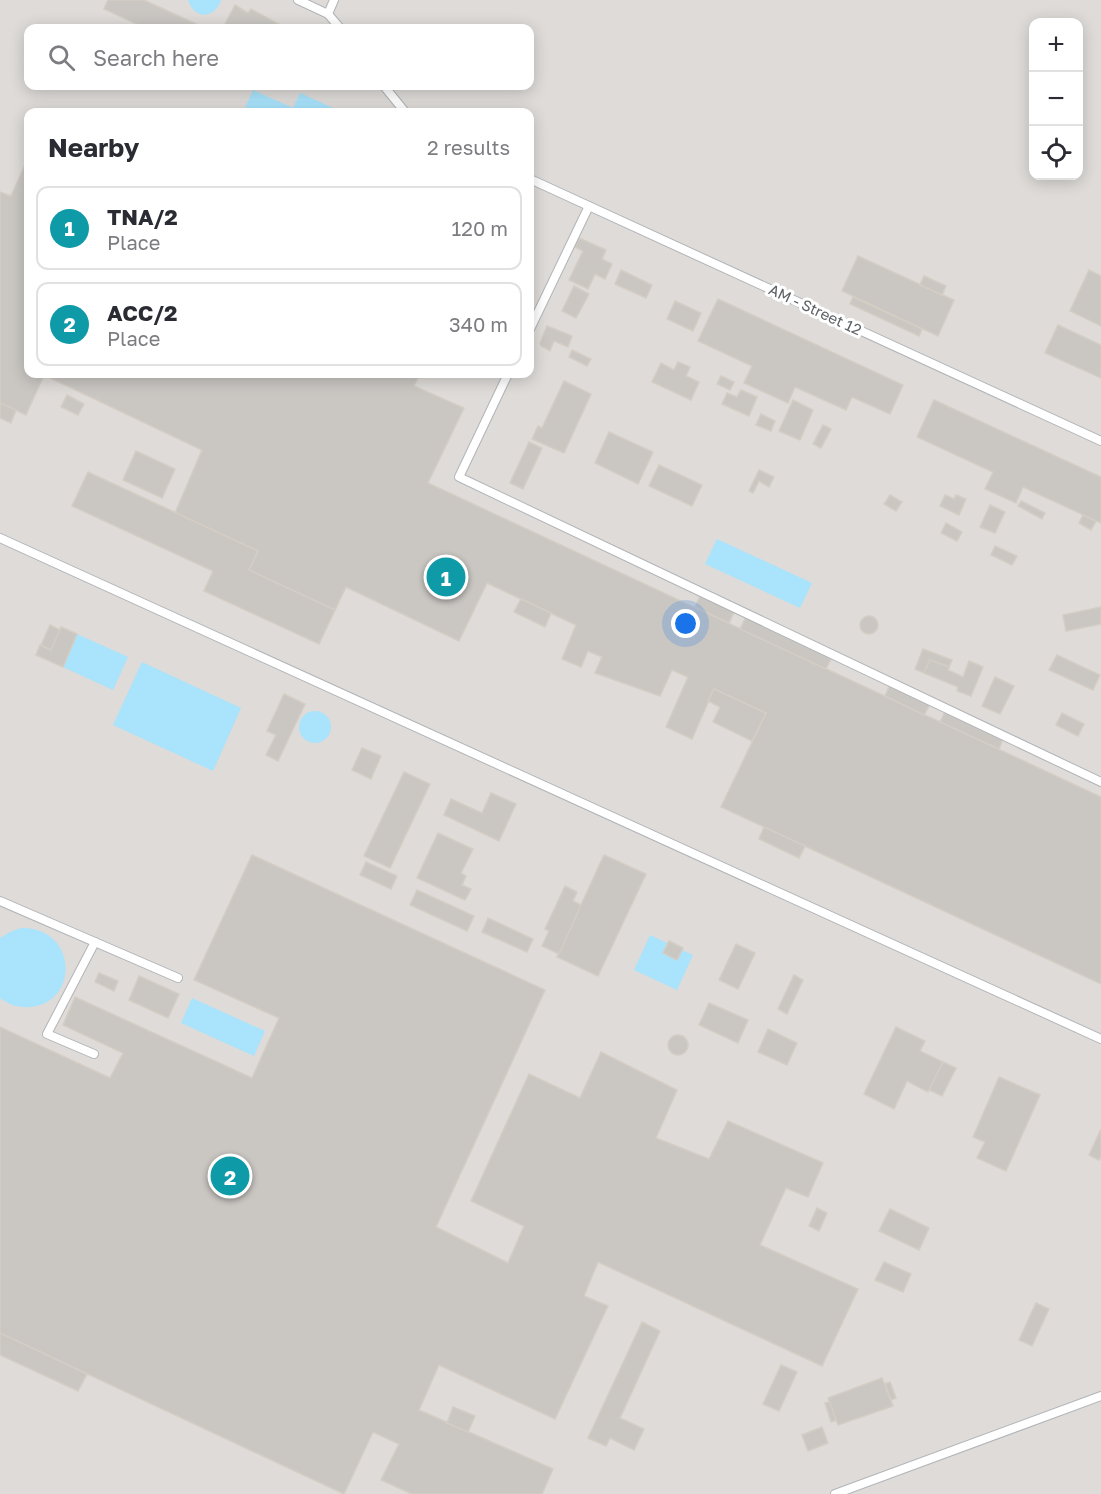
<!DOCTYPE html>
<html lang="en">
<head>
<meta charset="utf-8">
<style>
  :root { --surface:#fff; --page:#f2f2f3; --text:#2b2b33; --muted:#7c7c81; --line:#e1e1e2; --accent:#7c3aed }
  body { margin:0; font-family:"Golos Text",sans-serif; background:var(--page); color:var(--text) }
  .controls { position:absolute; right:18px; top:18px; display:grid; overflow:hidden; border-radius:12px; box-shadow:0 3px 15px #0003 }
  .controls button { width:54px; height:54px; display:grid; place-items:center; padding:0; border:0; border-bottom:2px solid var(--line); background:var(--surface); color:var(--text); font:30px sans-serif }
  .you { position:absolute; left:686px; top:624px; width:21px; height:21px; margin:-15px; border:4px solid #fff; border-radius:50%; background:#1a73e8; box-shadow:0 0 0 9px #1a73e833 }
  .badge { display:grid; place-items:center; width:39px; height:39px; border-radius:50%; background:var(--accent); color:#fff; font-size:20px; font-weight:700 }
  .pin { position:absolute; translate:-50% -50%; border:3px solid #fff; box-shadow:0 2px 6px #0006 }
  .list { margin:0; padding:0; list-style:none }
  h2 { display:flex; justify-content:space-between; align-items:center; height:78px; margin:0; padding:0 24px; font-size:26px }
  h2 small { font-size:20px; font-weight:400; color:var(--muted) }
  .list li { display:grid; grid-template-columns:39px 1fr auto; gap:18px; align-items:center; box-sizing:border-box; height:84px; margin:0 12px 12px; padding:0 12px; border:2px solid var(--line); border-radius:12px }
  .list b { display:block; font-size:22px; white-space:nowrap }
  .list p { margin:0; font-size:20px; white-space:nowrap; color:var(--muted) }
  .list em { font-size:20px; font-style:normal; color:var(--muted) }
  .icon { flex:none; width:33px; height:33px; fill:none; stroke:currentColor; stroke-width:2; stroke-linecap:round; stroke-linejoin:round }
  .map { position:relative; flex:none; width:1101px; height:1494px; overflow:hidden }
  .search { position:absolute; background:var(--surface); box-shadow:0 3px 15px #0003; left:24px; top:24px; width:510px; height:66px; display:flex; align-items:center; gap:15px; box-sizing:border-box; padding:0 21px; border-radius:12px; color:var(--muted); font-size:22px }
  .panel { position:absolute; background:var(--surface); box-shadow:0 3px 15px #0003; left:24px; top:108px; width:510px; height:270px; border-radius:12px }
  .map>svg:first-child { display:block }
  .industrial { fill:#dedbd8; fill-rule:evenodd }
  .water { fill:#a9e3fc }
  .building { fill:#cac7c3; stroke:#d4cdc4; stroke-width:1.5 }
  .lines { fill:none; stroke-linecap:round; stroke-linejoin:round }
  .lane-casing { stroke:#b1b4b8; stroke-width:10 }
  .lane { stroke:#fff; stroke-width:8 }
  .labels { text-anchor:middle; stroke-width:6; stroke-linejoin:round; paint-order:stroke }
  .street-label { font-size:15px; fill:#5d6266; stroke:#fff }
</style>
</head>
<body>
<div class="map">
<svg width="1101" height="1494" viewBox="0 0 1101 1494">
  <rect width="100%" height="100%" fill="#efece6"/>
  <path class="industrial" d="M0,0H1101V1494H0ZM1034,22H1078V176H1034ZM28,28H530V86H28ZM28,112H530V374H28Z"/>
  <g class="water">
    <path d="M188,0H221C215,19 194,20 188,0Z"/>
    <path d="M253,90L293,108L300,93L342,112H243Z"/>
    <path d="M717,539L812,583L800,608L705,564Z"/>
    <path d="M77,634L128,657L113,690L63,667Z"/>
    <path d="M142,662L241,708L213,771L113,725Z"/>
    <circle cx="315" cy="727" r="16"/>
    <path d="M21,928C78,927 80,1003 30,1007C19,1008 9,1005 0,998V938L10,932Z"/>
    <path d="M650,935L667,943L663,953L677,960L682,950L693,955L677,990L634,970Z"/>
    <path d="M192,998L265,1031L254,1056L181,1023Z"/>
  </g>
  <g class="building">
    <path d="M108,0H144L205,28H145L104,9Z"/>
    <path d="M235,5L248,13L251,9L282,26L280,28H234L225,24Z"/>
    <path d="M28,158V374H420L414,386L464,408L428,483L1101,797V984L721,807L766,713L714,689L692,739L666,727L688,677L672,670L660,696L595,673L602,657L588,651L581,667L562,659L576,625L487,583L459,641L346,587L335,610L249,570L258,551L175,513L202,450L44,375L26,415L0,403V192L11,196Z"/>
    <path d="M579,238L606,250L602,259L612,264L605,279L595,274L588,289L569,280L583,251L575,247Z"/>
    <path d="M858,256L954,300L938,336L842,291Z"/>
    <path d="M621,270L652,285L646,298L615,284Z"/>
    <path d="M1089,270L1101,276V326L1070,311Z"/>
    <path d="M924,276L946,286L942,295L920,285Z"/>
    <path d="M574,286L589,294L576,318L562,311Z"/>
    <path d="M853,297L922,329L919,336L850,304Z"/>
    <path d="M718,299L903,385L890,414L852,397L846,410L795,387L788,403L744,383L752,366L698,341Z"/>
    <path d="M675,301L701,313L693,331L667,319Z"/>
    <path d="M1058,325L1101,345V378L1045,353Z"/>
    <path d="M547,326L572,336L568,347L554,341L550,351L541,346L540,343Z"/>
    <path d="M572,350L591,359L587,366L569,357Z"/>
    <path d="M678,362L690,367L686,376L699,382L691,400L652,382L661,363L674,370Z"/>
    <path d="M721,376L734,382L730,390L717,384Z"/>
    <path d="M564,381L591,394L564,453L532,439L538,426L542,428Z"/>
    <path d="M741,390L757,397L749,416L722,404L727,393L737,397Z"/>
    <path d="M67,395L84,404L78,415L61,407Z"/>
    <path d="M793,400L813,410L800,440L779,431Z"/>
    <path d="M934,400L1101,477V523L1023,487L1016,503L985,489L993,472L917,437Z"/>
    <path d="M0,403L16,410L11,423L0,418Z"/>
    <path d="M761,414L775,421L771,431L756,425Z"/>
    <path d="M823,425L831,429L821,448L813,444Z"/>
    <path d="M609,432L653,452L638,484L595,463Z"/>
    <path d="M529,442L542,448L523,489L510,483Z"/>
    <path d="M136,451L175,469L162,498L123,480Z"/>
    <path d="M659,465L702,485L692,506L649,486Z"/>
    <path d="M759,470L774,477L769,487L759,481L753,493L749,491Z"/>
    <path d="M88,472L258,551L249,570L335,610L319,644L204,591L213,571L72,506Z"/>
    <path d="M890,495L902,502L896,511L884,504Z"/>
    <path d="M945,495L954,499L956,495L966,499L959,515L940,506Z"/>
    <path d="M1021,501L1045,513L1042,519L1018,506Z"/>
    <path d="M990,505L1005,512L995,533L980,527Z"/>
    <path d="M1083,515L1096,521L1091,530L1079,523Z"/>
    <path d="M946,523L962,532L957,541L941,533Z"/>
    <path d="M995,546L1017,556L1012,565L991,555Z"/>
    <path d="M700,596L734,612L729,623L695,607Z"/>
    <path d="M521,599L551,613L545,627L514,612Z"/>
    <path d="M1101,607V624L1066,631L1063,615Z"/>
    <circle cx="869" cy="625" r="9"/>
    <path d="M746,617L832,657L826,669L740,629Z"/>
    <path d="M50,625L60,630L51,650L41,645Z"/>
    <path d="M61,627L77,634L63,667L36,655L40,645L51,650Z"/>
    <path d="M923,649L952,660L949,667L930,660L924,673L915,669Z"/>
    <path d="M1057,655L1100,675L1093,690L1049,670Z"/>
    <path d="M930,660L949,667L948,670L963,677L969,661L983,667L971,696L957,691L958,687L924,673Z"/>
    <path d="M995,677L1014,686L1000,714L982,706Z"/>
    <path d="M890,685L930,704L924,715L885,696Z"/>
    <path d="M714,689L766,713L752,741L713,722L720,707L708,701Z"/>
    <path d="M284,694L305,704L278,761L266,755L276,735L267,731Z"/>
    <path d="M945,712L1003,739L999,749L940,722Z"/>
    <path d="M1062,713L1084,724L1078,736L1056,725Z"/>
    <path d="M362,748L381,756L371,779L352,770Z"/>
    <path d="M404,772L430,784L390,868L364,856Z"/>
    <path d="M491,793L516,804L499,841L444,815L451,799L482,813Z"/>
    <path d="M764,827L805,846L799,858L759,839Z"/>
    <path d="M438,833L473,849L461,873L466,876L462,885L471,889L465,900L417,878Z"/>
    <path d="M252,855L545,990L436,1227L508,1263L524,1226L471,1201L529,1074L580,1098L601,1052L677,1090L656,1138L709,1159L728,1121L823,1163L808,1197L786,1188L760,1245L858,1289L822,1366L598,1262L584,1296L608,1306L555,1419L439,1365L419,1410L553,1469L542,1494H412L381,1480L399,1444L373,1432L344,1494L0,1333V1027L110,1078L123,1053L63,1025L75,997L252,1078L279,1018L194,980Z"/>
    <path d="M604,855L646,874L598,976L557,957Z"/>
    <path d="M366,862L397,876L391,889L360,875Z"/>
    <path d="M565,886L577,892L573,901L581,905L559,954L542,946L549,931L545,929Z"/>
    <path d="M417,890L474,916L467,931L410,905Z"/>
    <path d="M488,918L533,939L527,952L482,932Z"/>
    <path d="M669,941L683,948L677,960L663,953Z"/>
    <path d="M736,944L755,953L738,989L719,980Z"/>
    <path d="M99,973L118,981L114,991L95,982Z"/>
    <path d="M794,975L803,980L787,1014L778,1009Z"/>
    <path d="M139,976L179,994L168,1018L129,1000Z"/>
    <path d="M709,1003L748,1020L738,1043L699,1025Z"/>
    <path d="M896,1027L925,1041L920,1051L943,1062L928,1092L907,1081L894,1109L864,1094Z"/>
    <path d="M768,1029L797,1043L787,1065L758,1052Z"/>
    <circle cx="678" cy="1045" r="10"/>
    <path d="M943,1062L956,1068L942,1096L929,1090Z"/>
    <path d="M999,1077L1040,1095L1006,1171L977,1158L985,1142L973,1137Z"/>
    <path d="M1101,1129V1157L1099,1160L1089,1155Z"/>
    <path d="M817,1208L827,1213L819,1231L809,1226Z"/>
    <path d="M890,1209L929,1228L919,1250L879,1231Z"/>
    <path d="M884,1262L911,1274L903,1292L875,1280Z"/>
    <path d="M1036,1303L1049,1309L1032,1346L1019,1340Z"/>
    <path d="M642,1322L660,1331L620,1418L644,1429L634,1450L610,1438L606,1446L588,1438Z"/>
    <path d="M0,1333L87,1374L78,1391L0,1355Z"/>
    <path d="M781,1365L797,1372L779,1411L763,1404Z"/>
    <path d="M882,1378L893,1406L838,1425L828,1398Z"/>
    <path d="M890,1382L896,1398L891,1400L885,1384Z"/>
    <path d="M830,1402L836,1420L831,1422L825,1403Z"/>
    <path d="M453,1407L475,1416L468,1432L447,1423Z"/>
    <path d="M822,1427L828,1443L808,1451L802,1435Z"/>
  </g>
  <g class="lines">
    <g class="lane-casing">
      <g id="lane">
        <path d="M298,0L328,14L340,28"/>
        <path d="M328,14L334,0"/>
        <path d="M384,86L405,112"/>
        <path d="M530,179L1101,441"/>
        <path d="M530,329L589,206"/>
        <path d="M508,374L459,477L1101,782"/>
        <path d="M0,538L1101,1039"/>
        <path d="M0,901L178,978"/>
        <path d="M94,1054L47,1034L95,942"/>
        <path d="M835,1494L1101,1396"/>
      </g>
    </g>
    <use href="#lane" class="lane"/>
  </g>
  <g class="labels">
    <g class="street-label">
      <text transform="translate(815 310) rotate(25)" y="5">AM - Street 12</text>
    </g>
  </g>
</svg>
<div class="controls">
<button>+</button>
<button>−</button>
<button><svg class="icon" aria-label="locate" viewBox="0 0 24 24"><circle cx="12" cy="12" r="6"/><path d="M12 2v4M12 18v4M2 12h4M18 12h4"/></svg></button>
</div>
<div class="you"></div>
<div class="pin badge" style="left:446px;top:577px;background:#0f9aa8">1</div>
<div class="pin badge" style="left:230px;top:1176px;background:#0f9aa8">2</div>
<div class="search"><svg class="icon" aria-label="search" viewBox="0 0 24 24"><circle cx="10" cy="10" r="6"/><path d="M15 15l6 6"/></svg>Search here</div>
<section class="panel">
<h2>Nearby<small>2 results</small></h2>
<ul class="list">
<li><span class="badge" style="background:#0f9aa8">1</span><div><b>TNA/2</b><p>Place</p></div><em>120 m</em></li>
<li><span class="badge" style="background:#0f9aa8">2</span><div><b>ACC/2</b><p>Place</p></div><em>340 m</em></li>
</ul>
</section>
</div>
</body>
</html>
